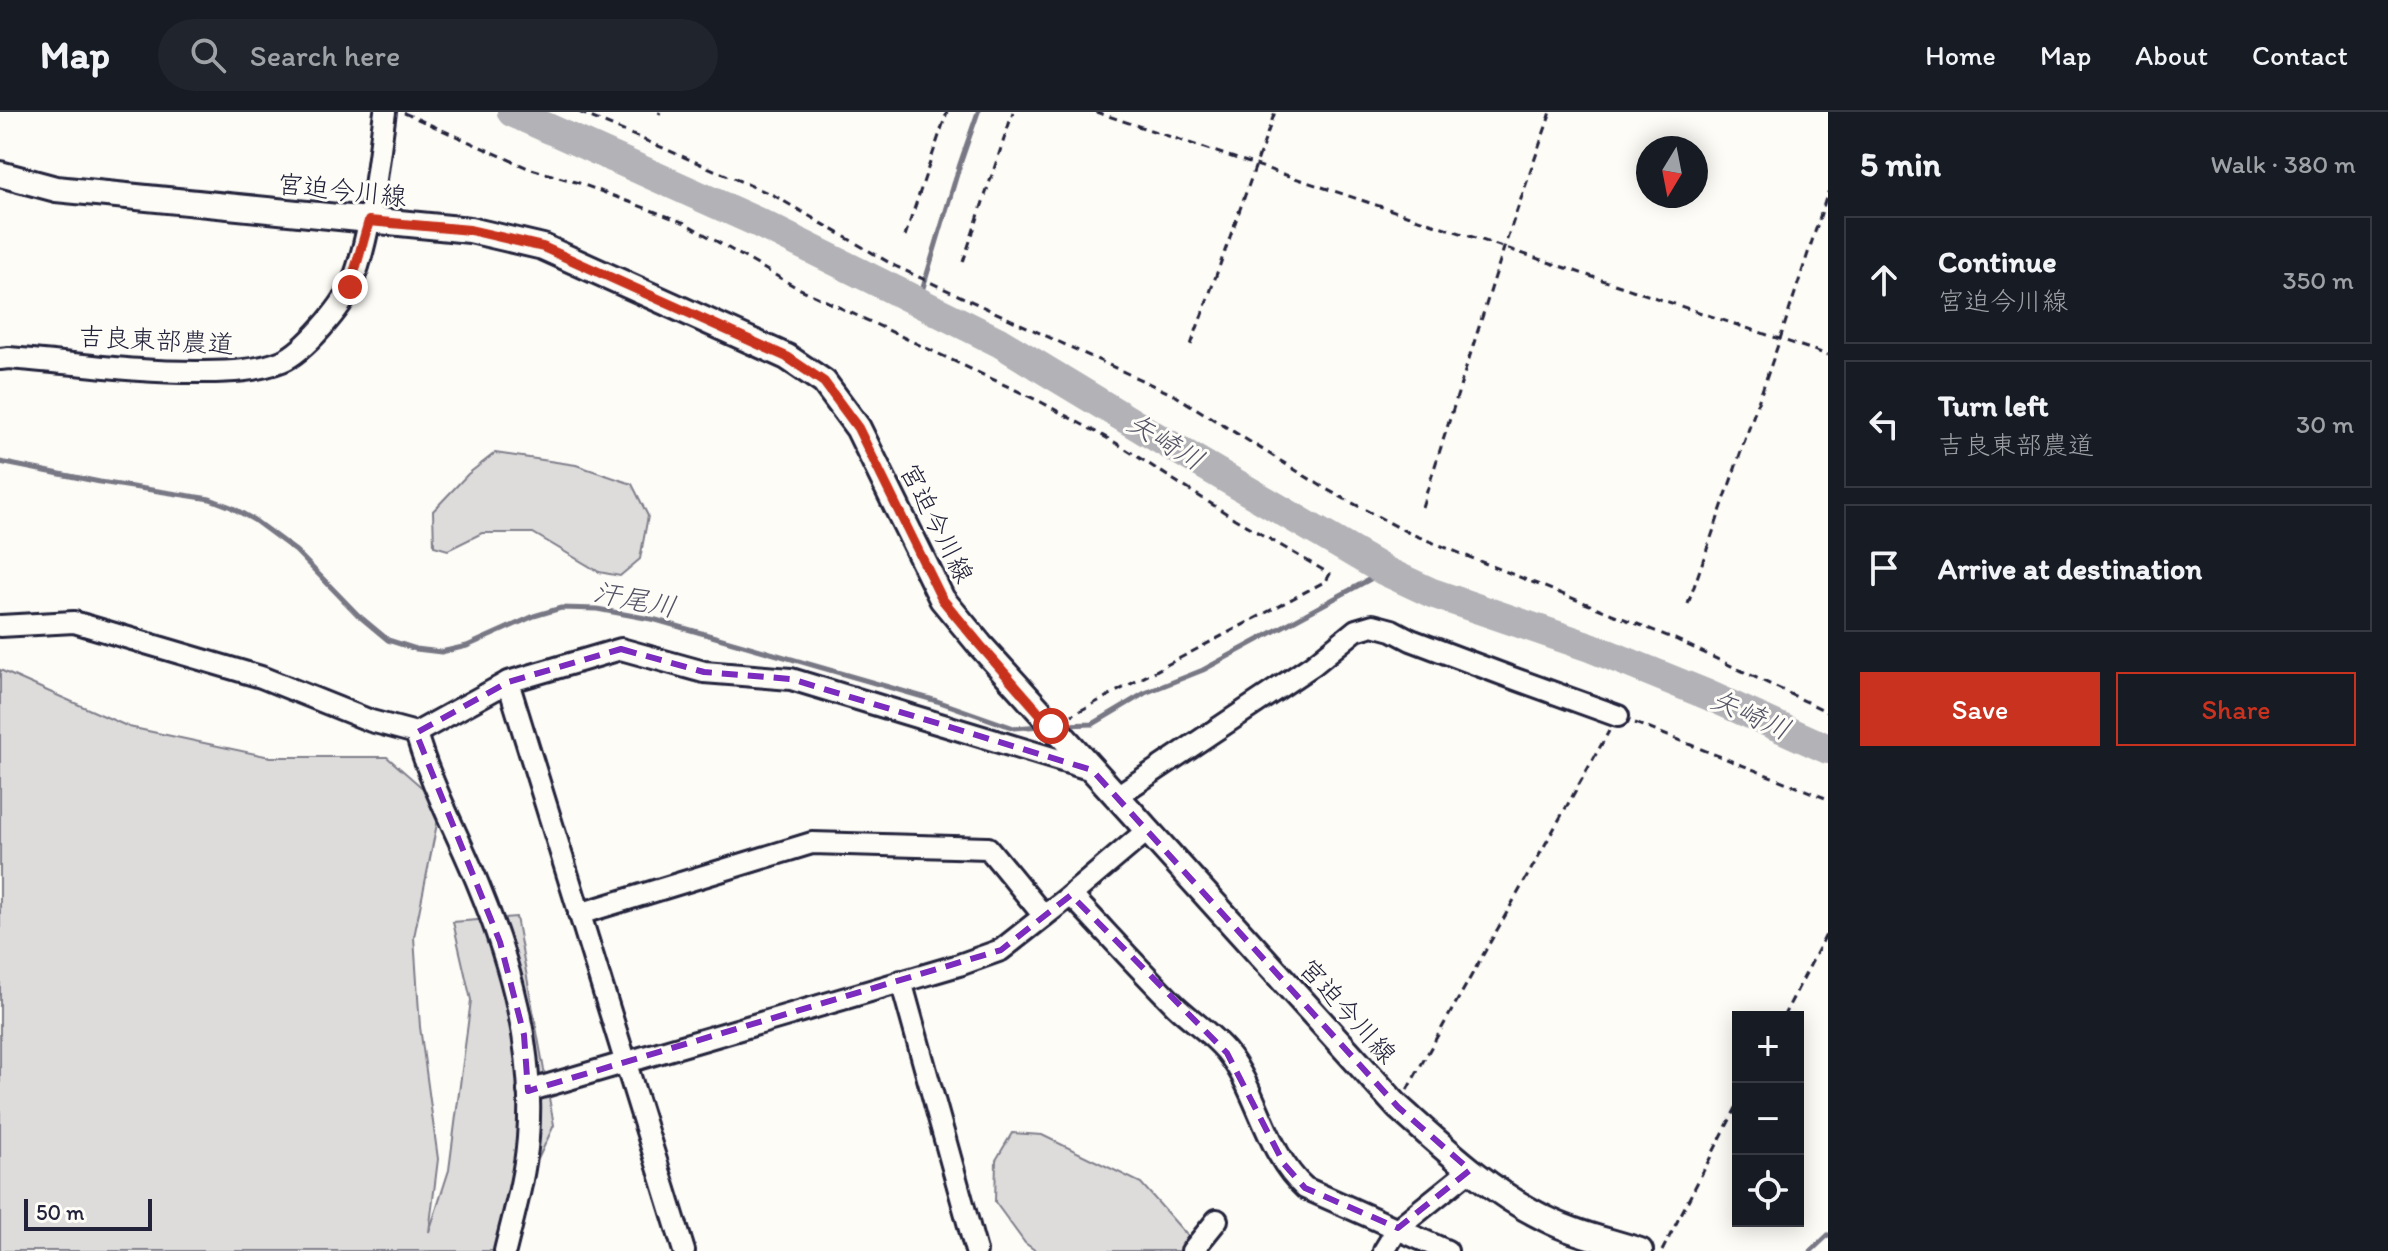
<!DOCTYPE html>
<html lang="en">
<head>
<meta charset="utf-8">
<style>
  :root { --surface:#171b24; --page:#20242c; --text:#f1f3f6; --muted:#9ea1a6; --line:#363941; --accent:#c8321e }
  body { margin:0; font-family:Itim,"Klee One",sans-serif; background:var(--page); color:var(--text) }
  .controls { position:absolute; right:24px; bottom:24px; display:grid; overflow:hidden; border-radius:0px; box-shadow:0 4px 20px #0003 }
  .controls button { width:72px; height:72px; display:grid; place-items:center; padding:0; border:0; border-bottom:2px solid var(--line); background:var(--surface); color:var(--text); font:40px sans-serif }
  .compass { position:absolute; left:1636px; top:24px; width:72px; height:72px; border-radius:50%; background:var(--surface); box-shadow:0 4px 20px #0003; rotate:190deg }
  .scale { position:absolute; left:24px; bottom:20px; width:128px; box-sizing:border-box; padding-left:8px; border:4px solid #22223b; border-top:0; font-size:22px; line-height:28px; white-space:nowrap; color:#22223b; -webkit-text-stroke:6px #fdfcf7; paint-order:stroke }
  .stop { position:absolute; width:24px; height:24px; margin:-18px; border:6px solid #c8321e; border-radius:50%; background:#fff }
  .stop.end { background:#c8321e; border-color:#fff; box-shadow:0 2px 8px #0008 }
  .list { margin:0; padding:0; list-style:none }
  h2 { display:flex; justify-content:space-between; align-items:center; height:104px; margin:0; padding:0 32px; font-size:34px }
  h2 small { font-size:26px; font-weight:400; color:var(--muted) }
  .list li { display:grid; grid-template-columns:52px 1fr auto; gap:24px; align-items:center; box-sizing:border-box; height:128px; margin:0 16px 16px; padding:0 16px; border:2px solid var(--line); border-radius:0px }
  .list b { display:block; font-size:30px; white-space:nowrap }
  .list p { margin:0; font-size:26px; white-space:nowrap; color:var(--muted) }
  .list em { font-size:26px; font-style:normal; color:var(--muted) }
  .actions { display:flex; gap:16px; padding:24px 32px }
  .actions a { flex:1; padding:18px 0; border:2px solid var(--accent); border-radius:0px; text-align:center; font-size:28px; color:var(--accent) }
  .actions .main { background:var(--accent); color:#fff }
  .icon { flex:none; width:44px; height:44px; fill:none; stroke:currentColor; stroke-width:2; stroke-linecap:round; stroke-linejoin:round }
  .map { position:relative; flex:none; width:1828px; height:1139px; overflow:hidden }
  header { display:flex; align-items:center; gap:48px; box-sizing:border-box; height:112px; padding:0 40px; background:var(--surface); border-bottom:2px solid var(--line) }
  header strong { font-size:38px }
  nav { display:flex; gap:44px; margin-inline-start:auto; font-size:28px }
  .search { width:560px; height:72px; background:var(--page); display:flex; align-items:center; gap:20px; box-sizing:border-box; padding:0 28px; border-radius:44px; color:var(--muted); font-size:30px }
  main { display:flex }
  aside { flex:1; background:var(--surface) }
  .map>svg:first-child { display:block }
  .green { fill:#dddcdb; stroke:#807f8b; stroke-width:2 }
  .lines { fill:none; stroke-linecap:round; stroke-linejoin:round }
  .stream { stroke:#787885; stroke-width:5 }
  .river { stroke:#b2b2b7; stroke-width:30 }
  .minor-casing { stroke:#22223b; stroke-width:26 }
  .major-casing { stroke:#22223b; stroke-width:30 }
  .path { stroke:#22223b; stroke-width:3; stroke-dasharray:8 6; stroke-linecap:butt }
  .minor { stroke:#fdfcf7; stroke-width:20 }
  .major { stroke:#fdfcf7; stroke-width:24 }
  .route { stroke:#c8321e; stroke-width:10 }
  .marked { fill:none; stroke:#7b2cbf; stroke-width:6; stroke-dasharray:16 10; stroke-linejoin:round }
  .labels { text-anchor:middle; stroke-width:6; stroke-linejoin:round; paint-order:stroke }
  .street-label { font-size:26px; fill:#22223b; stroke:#fdfcf7 }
  .water-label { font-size:28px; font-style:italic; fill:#545466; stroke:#fdfcf7 }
</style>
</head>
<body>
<header>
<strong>Map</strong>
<div class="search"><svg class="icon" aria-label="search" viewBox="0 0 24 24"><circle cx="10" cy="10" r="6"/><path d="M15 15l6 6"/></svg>Search here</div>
<nav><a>Home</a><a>Map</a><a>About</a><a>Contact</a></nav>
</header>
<main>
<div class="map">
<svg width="1828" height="1139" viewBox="0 0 1828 1139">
  <rect width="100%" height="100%" fill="#fdfcf7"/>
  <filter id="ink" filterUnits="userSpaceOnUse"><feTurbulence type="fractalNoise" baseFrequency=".0125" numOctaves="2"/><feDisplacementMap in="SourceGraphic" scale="16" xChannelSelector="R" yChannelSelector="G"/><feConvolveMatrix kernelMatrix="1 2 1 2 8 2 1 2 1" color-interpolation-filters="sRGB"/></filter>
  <g filter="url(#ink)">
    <g class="green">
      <path d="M495,341L576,353L632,372L648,404L640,447L620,464L599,460L533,421H482L448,438L434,434L433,399L468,362Z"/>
      <path d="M0,558L129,615L270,645H387L441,692L414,825L420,915L438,1047L429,1120L449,1058L471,888L453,810L516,805L554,1013L495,1139H0Z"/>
      <path d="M1012,1021L1042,1023L1141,1071L1201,1139H1036L1025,1131L995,1090L996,1048Z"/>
    </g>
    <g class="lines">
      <g class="stream">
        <path d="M919,189L960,52L978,0"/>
        <path d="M0,350L100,370L210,387L231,395L254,408L296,439L358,503L388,528L416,537L441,540L467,534L534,504L561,496L597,497L656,508L937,589L1014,616L1042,614"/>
        <path d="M1064,613L1093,612L1145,581L1203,558L1385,459"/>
        <path d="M1811,1139L1828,1123"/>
      </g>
      <path class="river" d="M512,0L757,110L999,230L1146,319L1385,459L1432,481L1590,535L1708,583L1828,637"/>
      <g class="minor-casing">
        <g id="minor">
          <path d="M0,247L9,246C74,251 138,261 204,260C229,260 257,259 282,249C304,240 342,195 351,174C372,122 377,55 385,0"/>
          <path d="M0,514L74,510L261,565L371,609L416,621L508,570L621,537L704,560L791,567L1092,658"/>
          <path d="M508,570L684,1139"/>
          <path d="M416,621C431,673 457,721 478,772C511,852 535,938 528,1026C525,1064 514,1102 505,1139"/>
          <path d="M1117,684L1313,553L1356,518L1373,513L1392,518L1411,528L1507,564L1618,604"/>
          <path d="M1071,783C1106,820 1140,858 1176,894C1192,909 1212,922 1226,939C1259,980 1265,1040 1305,1076L1447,1139"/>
          <path d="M579,802L812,731L988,736L1044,804"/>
          <path d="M901,869L976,1139"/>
          <path d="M528,979L959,853L1001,838L1071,783L1148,718"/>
          <path d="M1192,1139L1217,1108"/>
          <path d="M1384,1139L1398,1116L1470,1058"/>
        </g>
      </g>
      <g class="major-casing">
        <path id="major" d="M0,62L56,77L470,118L543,135L787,245L824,270L858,316L942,487L980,533L1398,995C1444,1036 1490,1080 1546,1107C1575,1122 1610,1129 1640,1139"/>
      </g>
      <g class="path">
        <path d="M579,0L775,84L895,154L1176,284L1326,377L1409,421L1675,527L1828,600"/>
        <path d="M1096,0L1828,243"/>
        <path d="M404,1L528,56L579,71L685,111L794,174L1041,290L1116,331L1235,407L1330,462L1326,469L1072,603"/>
        <path d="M659,2L660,0"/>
        <path d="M905,124L947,0"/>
        <path d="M963,150L1013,0"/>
        <path d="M1191,233L1275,0"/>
        <path d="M1422,395L1504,136L1551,0"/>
        <path d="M1688,492L1780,227L1828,80"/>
        <path d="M1635,611L1828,687"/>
        <path d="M1783,905L1828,819"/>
        <path d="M1407,978L1609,619"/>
        <path d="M1662,1139L1738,992"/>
      </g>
      <use href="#minor" class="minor"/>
      <use href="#major" class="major"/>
    </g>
  </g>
  <g class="lines" filter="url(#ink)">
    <path class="route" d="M350,175L369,109L470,118L543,135L787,245L824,270L858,316L942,487L980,533L1051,614"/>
  </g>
  <path class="marked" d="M621,537L704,560L791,567L1092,658L1398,995L1470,1058L1398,1116L1305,1076L1284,1052L1227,941L1071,783L1001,838L528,979L524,923L500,830L416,621L508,570Z"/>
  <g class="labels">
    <g class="street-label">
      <text transform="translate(342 78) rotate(6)" y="9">宮迫今川線</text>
      <text transform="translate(156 228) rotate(3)" y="9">吉良東部農道</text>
      <text transform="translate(937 411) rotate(63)" y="9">宮迫今川線</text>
      <text transform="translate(1348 899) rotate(48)" y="9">宮迫今川線</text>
    </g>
    <g class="water-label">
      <text transform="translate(1166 329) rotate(31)" y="10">矢崎川</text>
      <text transform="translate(635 487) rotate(11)" y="10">汗尾川</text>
      <text transform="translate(1751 602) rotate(24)" y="10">矢崎川</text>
    </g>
  </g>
</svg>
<div class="controls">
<button>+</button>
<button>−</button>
<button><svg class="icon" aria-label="locate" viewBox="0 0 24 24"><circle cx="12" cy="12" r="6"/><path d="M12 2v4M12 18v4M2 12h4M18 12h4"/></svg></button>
</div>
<svg class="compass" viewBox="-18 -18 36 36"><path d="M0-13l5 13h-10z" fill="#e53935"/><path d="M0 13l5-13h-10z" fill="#9ea1a6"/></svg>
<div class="scale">50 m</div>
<div class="stop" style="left:1051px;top:614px"></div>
<div class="stop end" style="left:350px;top:175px"></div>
</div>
<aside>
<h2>5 min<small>Walk · 380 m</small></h2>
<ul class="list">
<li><svg class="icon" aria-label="ahead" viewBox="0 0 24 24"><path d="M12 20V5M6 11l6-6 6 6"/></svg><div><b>Continue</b><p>宮迫今川線</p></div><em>350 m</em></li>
<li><svg class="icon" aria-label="left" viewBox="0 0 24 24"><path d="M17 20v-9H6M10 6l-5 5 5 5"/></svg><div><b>Turn left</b><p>吉良東部農道</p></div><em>30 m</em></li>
<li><svg class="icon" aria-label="arrive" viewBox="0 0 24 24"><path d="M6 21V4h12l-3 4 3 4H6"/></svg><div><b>Arrive at destination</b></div></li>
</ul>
<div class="actions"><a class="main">Save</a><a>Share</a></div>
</aside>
</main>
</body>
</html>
